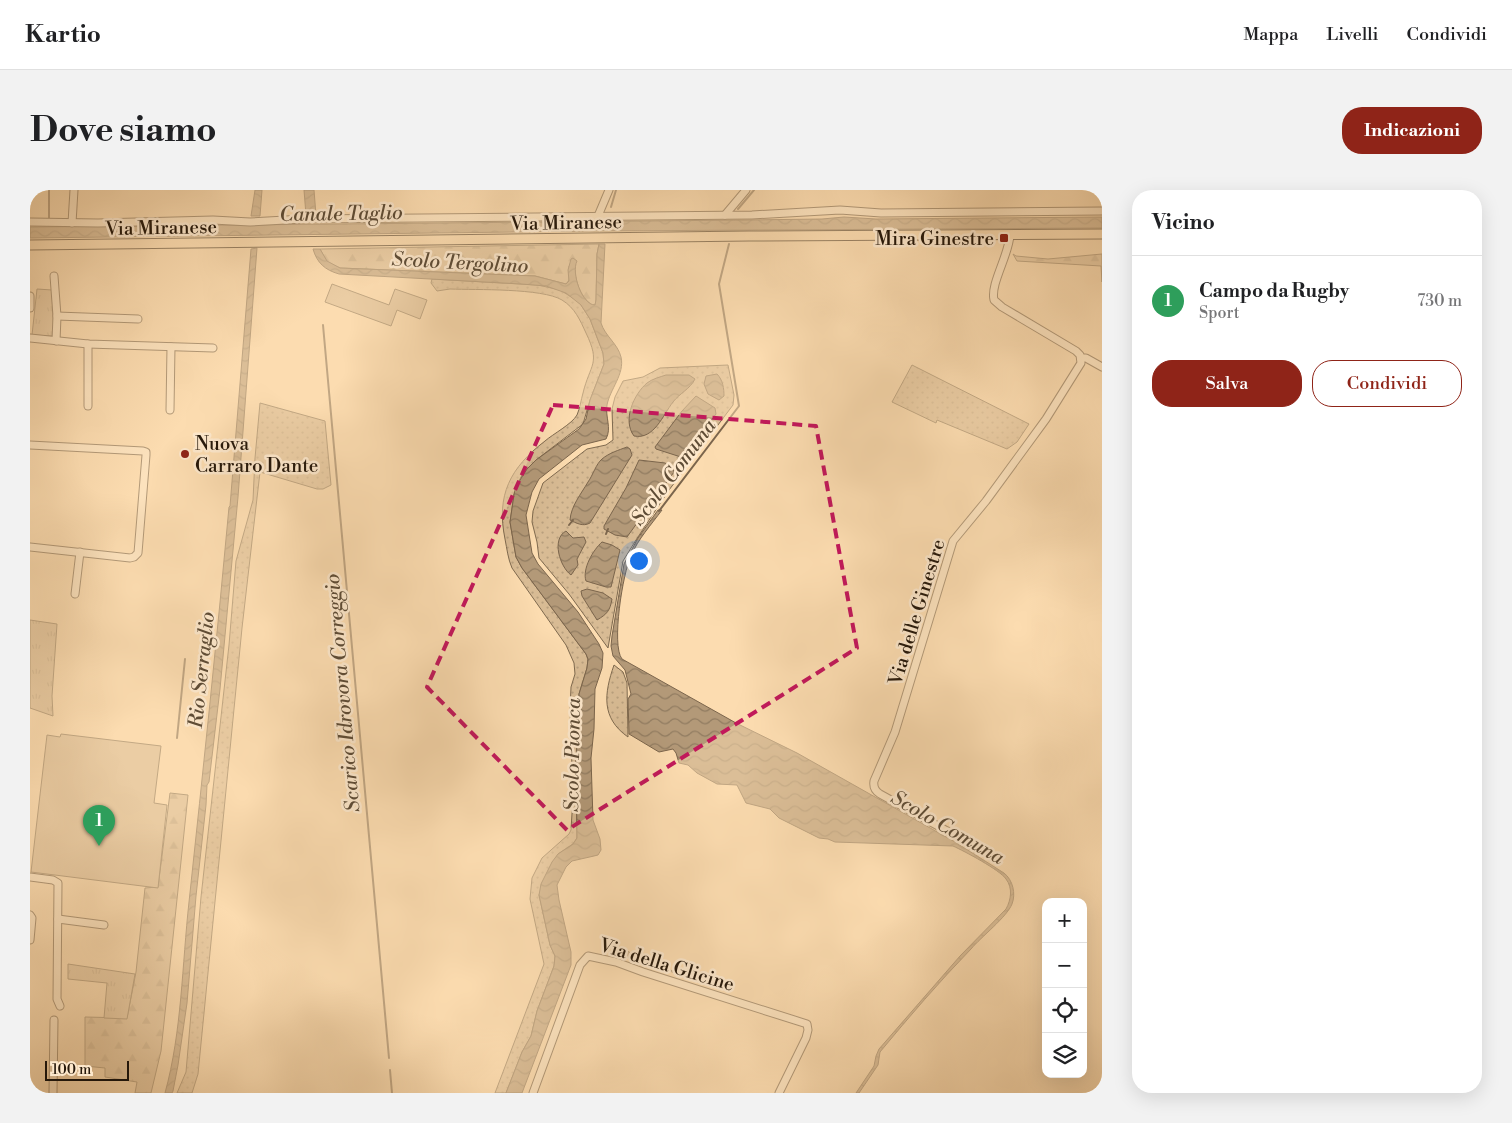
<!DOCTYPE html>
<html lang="it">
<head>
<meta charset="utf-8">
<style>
  :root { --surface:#fff; --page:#f2f2f2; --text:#202124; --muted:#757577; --line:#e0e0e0; --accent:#8f2418 }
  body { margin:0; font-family:"Libre Bodoni",serif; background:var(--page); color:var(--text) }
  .controls { position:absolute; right:15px; bottom:15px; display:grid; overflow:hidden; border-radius:10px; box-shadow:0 5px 20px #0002 }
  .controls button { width:45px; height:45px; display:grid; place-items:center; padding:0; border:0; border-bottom:1px solid var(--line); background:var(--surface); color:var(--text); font:25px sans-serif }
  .scale { position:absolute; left:15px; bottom:12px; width:84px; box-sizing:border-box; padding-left:5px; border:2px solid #26180a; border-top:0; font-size:14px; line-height:18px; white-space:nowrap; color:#26180a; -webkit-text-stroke:4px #fde8cc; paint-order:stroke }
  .you { position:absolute; left:608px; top:370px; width:18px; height:18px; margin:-12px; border:4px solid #fff; border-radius:50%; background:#1a73e8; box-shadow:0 0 0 8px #1a73e833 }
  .badge { display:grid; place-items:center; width:32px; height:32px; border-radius:50%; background:var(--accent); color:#fff; font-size:16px; font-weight:700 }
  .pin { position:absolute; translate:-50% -41px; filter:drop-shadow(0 1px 2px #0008) }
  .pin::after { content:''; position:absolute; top:26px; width:18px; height:15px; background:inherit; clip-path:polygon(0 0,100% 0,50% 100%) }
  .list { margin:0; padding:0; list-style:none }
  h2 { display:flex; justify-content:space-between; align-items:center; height:65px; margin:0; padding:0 20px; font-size:21px }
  h2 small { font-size:16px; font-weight:400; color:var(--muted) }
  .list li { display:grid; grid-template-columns:32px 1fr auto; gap:15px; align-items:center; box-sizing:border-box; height:90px; padding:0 20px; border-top:1px solid var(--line) }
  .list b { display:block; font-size:19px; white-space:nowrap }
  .list p { margin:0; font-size:16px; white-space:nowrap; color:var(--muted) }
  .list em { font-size:16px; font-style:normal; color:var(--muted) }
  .actions { display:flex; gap:10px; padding:15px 20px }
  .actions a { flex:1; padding:11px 0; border:1px solid var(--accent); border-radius:20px; text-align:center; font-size:18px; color:var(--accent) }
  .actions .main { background:var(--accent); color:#fff }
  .icon { flex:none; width:28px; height:28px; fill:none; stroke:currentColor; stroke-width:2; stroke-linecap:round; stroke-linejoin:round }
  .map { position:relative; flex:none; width:1072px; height:903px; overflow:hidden; border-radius:20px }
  header { display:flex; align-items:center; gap:30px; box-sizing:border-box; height:70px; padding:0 25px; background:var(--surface); border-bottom:1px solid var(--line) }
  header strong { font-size:24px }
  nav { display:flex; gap:28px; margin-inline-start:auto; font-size:18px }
  .intro { display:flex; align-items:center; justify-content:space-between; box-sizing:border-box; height:120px; padding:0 30px }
  h1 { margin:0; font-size:35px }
  .button { padding:12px 22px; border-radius:20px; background:var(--accent); color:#fff; font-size:18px; font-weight:700 }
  main { display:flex; gap:30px; padding:0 30px }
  aside { flex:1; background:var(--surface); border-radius:20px; box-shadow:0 5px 20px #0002 }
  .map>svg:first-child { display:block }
  .grass { fill:url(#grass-dots); stroke:#7f6a4f }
  .forest { fill:url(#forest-firs); stroke:#7f6a4f }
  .park { fill:url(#park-tufts); stroke:#7f6a4f }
  .pitch { fill:#d8bb94; stroke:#7f6a4f }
  .water { fill:url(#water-waves); stroke:#7b654c }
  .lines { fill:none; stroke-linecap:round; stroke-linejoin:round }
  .stream { stroke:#7b654c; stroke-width:2 }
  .minor-casing { stroke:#5c4934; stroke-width:9 }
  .major-casing { stroke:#26180a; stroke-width:11 }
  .minor { stroke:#fde8cc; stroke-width:7 }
  .major { stroke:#fcdcb0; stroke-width:9 }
  .marked { fill:none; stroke:#c2185b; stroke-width:4; stroke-dasharray:10 6; stroke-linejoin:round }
  .poi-dot { fill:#8f2418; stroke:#fde8cc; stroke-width:2 }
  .labels { text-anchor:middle; stroke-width:5; stroke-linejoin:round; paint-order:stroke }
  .street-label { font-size:19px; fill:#26180a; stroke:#fde8cc }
  .poi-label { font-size:19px; fill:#26180a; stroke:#fde8cc; text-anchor:end }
  .water-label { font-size:20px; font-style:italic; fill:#5e4c36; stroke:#fde8cc }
</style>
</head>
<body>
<header>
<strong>Kartio</strong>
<nav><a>Mappa</a><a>Livelli</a><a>Condividi</a></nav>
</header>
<div class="intro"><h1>Dove siamo</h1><a class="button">Indicazioni</a></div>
<main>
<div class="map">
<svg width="1072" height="903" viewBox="0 0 1072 903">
  <defs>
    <pattern id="grass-dots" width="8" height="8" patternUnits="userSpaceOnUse" patternTransform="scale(1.25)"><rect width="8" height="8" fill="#d8bb94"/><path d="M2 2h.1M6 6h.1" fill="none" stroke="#b9a07e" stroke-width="1.8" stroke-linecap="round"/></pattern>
    <pattern id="forest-firs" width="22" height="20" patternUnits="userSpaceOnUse" patternTransform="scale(1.25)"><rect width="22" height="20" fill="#d8bb94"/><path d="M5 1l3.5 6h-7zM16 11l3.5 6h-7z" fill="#b9a07e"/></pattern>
    <pattern id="park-tufts" width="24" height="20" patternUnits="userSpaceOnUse" patternTransform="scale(1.25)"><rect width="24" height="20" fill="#d8bb94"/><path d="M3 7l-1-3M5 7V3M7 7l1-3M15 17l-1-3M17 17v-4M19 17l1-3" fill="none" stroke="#b9a07e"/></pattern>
    <pattern id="water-waves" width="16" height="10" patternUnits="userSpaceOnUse" patternTransform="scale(1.25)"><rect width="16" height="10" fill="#b39978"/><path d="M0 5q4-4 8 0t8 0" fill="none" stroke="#917c61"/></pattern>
  </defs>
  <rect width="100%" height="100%" fill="#fcdcb0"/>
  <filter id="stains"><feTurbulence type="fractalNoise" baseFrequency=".004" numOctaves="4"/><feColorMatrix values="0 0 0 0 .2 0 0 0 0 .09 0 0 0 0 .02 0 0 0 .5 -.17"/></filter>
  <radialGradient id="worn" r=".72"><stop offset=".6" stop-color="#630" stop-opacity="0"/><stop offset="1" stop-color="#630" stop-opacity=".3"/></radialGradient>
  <g class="grass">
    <path d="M402,89L508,95L530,100L546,110L551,115L560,129L573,163L574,174L560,210L553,234L506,270L492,285L485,298L480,332L486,367L492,378L556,464L558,469L557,478L549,504V535L546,568L547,648L543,654L528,664L509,705L520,755L525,766L524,776L507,821L501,846L492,862L476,903H465L514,774L500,709L502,688L512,668L539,644L541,640L543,607L540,520L541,497L545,484L544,473L536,455L482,378C478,369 477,359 475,349C466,305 480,278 515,251C523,244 542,234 547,225C550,218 551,210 553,203C560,174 571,174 556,143C550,130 545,118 532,110C512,98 446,100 420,99L407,101L401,93Z"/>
    <path d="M698,175L704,205L703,215L639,300L606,350L593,371L578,458L539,404L509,368L507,352L502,332L503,321L513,293L557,259L576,255L583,250L582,219L585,207L593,191L613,187L630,178Z"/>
    <path d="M882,175L999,234L987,252L977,259L907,230L906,233L862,212Z"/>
    <path d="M230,213L295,231L301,295L293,299H287L230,282L212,438L168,884L162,903H147L156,882L171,707L199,455L206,371L223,310L225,268Z"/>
    <path d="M584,475L593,482L597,493L598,547C571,528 574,504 584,475Z"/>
  </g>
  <g class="forest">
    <path d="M569,54L567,64L566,110L565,115H562C550,107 544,89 545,74L539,76V90L536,94L505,86L310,78L297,72L290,59Z"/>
    <path d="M983,64L986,66L1018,69L1072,64V92L1071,76L987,71Z"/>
    <path d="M140,603L158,605L131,861L121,903H105L107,892L75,887V878L55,876V827L97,828L106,782L115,698L128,697Z"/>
  </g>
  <g class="park">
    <path d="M7,99L22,100L24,143L22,146L2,145Z"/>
    <path d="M0,430L27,434L22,506L23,526L0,518Z"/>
    <path d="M38,774L105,784L97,829L74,828L77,793L38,789Z"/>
  </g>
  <g class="pitch">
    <path d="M302,94L359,115L365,99L397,110L390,129L367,120L361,136L295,112Z"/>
    <path d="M31,544L131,556L124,613L137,615L128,698L1,682L17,545L30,547Z"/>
  </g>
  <g class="water">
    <path d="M225,0H232L230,26H221Z"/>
    <path d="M274,0H284L286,25H276Z"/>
    <path d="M814,27L846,29L1072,27V38L568,41L0,48V37L716,30L792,29Z"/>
    <path d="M569,54H575L571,133C575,146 588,154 591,167C595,184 580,199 577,215C575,227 582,238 576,249L552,255L509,289L502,302L496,325L502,363L508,374L548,422L569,454L573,463L572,478L565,499L564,539L561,568L563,630L570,649L571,660L568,665L564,666L542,671L536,677L527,695L529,710L541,762V775L492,903H476L492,862L501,846L507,821L524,776L525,766L520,755L509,705L511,694L522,672L528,664L543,654L547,648L546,567L549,535V504L557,478L558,469L556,464L492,378L486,367L480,332L485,298L497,279L506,270L549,239L556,229L560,210L574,174L573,163L560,129L551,115L536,103L516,96L491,94L309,84C295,80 287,73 283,59H290L297,71L310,78L505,86L536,94L539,91L538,80L541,69L543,68L547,71C541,83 552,115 565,115L566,110L567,64Z"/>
    <path d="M227,58L208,307L190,499L179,592L177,595L176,615L166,706L157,813L148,875L143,901L142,903H135C152,841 152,775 159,712C173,581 187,449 199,317L200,316L221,59Z"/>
    <path d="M687,184C693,190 694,199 694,206L689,210L678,204L674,194L676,186Z"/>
    <path d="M636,185H659L665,189C660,199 650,203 643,212C633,225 624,250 604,246C592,230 604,204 617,193C622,189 630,187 636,185Z"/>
    <path d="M666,206L685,218L686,224L654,268L626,259L625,257L652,221Z"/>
    <path d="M597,257L600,259L602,265L560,333C553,337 546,333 540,330C541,316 551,304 558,292C563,285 566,274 572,269C579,263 589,260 597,257Z"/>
    <path d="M609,270L635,273L642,277L644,282L597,347L585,345L574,339V336L596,298Z"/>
    <path d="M628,320H632C621,335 608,349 601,366C593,382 581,455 592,469L706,533L767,563L925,652L974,683C983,690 986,704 982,714C977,727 951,747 941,759C909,792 879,827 850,862L848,875L829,903H826L844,876L846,866L849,859L930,766L976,719C981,710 983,698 976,689C970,680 934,661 923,656L805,652L798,649L789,648L749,628L740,619L716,613L707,595L687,594L667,583L658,575L649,573L646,563L643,559L629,562L599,544L598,509L601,504L595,480L583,466L581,456L582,446L594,374L608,348Z"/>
    <path d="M536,341L543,348L554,347L556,352L547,369L548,375L541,385C530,377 521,349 536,341Z"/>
    <path d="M572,352L582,355L590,360L581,397H576L556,391C552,379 563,360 572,352Z"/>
    <path d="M557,399L573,403L582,409C580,421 577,424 567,430L552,406L551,401Z"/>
    <path d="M589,757L621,773L654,785V786L592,765L588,763Z"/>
  </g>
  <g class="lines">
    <g class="stream">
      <path d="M19,0V30"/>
      <path d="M581,17L586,0"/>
      <path d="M708,19L724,0"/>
      <path d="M293,135L359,868"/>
      <path d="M629,321L709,216L689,94L699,54"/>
      <path d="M539,335L543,330"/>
      <path d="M576,344L578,339"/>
      <path d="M147,548L155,469"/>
      <path d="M360,880L362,903"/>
    </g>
    <g class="minor-casing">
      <g id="minor">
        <path d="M695,25L716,0"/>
        <path d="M568,26L579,0"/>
        <path d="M0,32L68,33L183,30L220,32L273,29L722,25L810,20L851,23L1072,21"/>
        <path d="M42,33L44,0"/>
        <path d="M24,86L27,126L26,151"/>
        <path d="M0,106V118"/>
        <path d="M27,126L108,129"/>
        <path d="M0,148L58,154L183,158"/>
        <path d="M1051,168H1056L1072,177"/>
        <path d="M58,216V154"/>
        <path d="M140,220L141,157"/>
        <path d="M0,255L113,261L116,262V265L108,363L104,367L100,368L0,357"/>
        <path d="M45,404L50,362"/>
        <path d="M948,660L928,647L850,604C845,601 843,597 844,591L865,542L923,351L956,311L1016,229L1051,173L1050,165L1046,161L972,117L964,110C960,94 979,65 980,45"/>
        <path d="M0,687L23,690L28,693L27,809L30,816"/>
        <path d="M0,725L2,728L0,750"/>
        <path d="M28,729L74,735"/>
        <path d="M23,903L24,830"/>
        <path d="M503,903L550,775L558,766L586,772L613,782L777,834L778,840L776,848L749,903"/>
      </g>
    </g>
    <g class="major-casing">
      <path id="major" d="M0,55L719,46L1072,44"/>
    </g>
    <use href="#minor" class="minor"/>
    <use href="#major" class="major"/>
  </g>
  <path d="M0 0H1072V903H0ZM523,215L786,236L827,458L537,640L397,497Z" fill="#fcdcb0" fill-opacity=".55" fill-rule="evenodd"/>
  <path class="marked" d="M523,215L786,236L827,458L537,640L397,497Z"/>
  <g class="poi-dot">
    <rect x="969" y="43" width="10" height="10" rx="2.5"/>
    <circle cx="155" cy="264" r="5"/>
  </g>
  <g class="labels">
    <g class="street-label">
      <text transform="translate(536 32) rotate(-1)" y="7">Via Miranese</text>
      <text transform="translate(131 37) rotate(-1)" y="7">Via Miranese</text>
      <text transform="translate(886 422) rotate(-73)" y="7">Via delle Ginestre</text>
      <text transform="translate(637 774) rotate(17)" y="7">Via della Glicine</text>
    </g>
    <g class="poi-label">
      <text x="964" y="55">Mira Ginestre</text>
      <text x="165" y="260" text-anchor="start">Nuova<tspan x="165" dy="22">Carraro Dante</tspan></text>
    </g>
    <g class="water-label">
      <text transform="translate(311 23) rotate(-1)" y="7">Canale Taglio</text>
      <text transform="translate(430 72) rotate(3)" y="7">Scolo Tergolino</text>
      <text transform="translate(643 282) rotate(-53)" y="7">Scolo Comuna</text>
      <text transform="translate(171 480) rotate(-84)" y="7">Rio Serraglio</text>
      <text transform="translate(312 503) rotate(-95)" y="7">Scarico Idrovora Correggio</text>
      <text transform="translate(542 565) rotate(-89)" y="7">Scolo Pionca</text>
      <text transform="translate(918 637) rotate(30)" y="7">Scolo Comuna</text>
    </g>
  </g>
  <rect width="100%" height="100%" filter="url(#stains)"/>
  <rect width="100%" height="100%" fill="url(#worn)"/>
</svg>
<div class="controls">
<button>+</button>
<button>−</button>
<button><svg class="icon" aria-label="locate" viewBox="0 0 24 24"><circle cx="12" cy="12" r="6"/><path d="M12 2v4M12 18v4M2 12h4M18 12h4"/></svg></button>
<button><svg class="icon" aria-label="layers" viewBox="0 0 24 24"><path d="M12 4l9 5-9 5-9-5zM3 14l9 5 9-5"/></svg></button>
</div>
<div class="scale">100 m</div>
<div class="you"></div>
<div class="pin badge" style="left:69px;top:656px;background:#2e9e5b">1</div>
</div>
<aside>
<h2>Vicino<small></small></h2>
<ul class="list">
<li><span class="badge" style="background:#2e9e5b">1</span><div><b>Campo da Rugby</b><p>Sport</p></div><em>730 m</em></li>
</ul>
<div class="actions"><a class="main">Salva</a><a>Condividi</a></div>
</aside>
</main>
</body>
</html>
